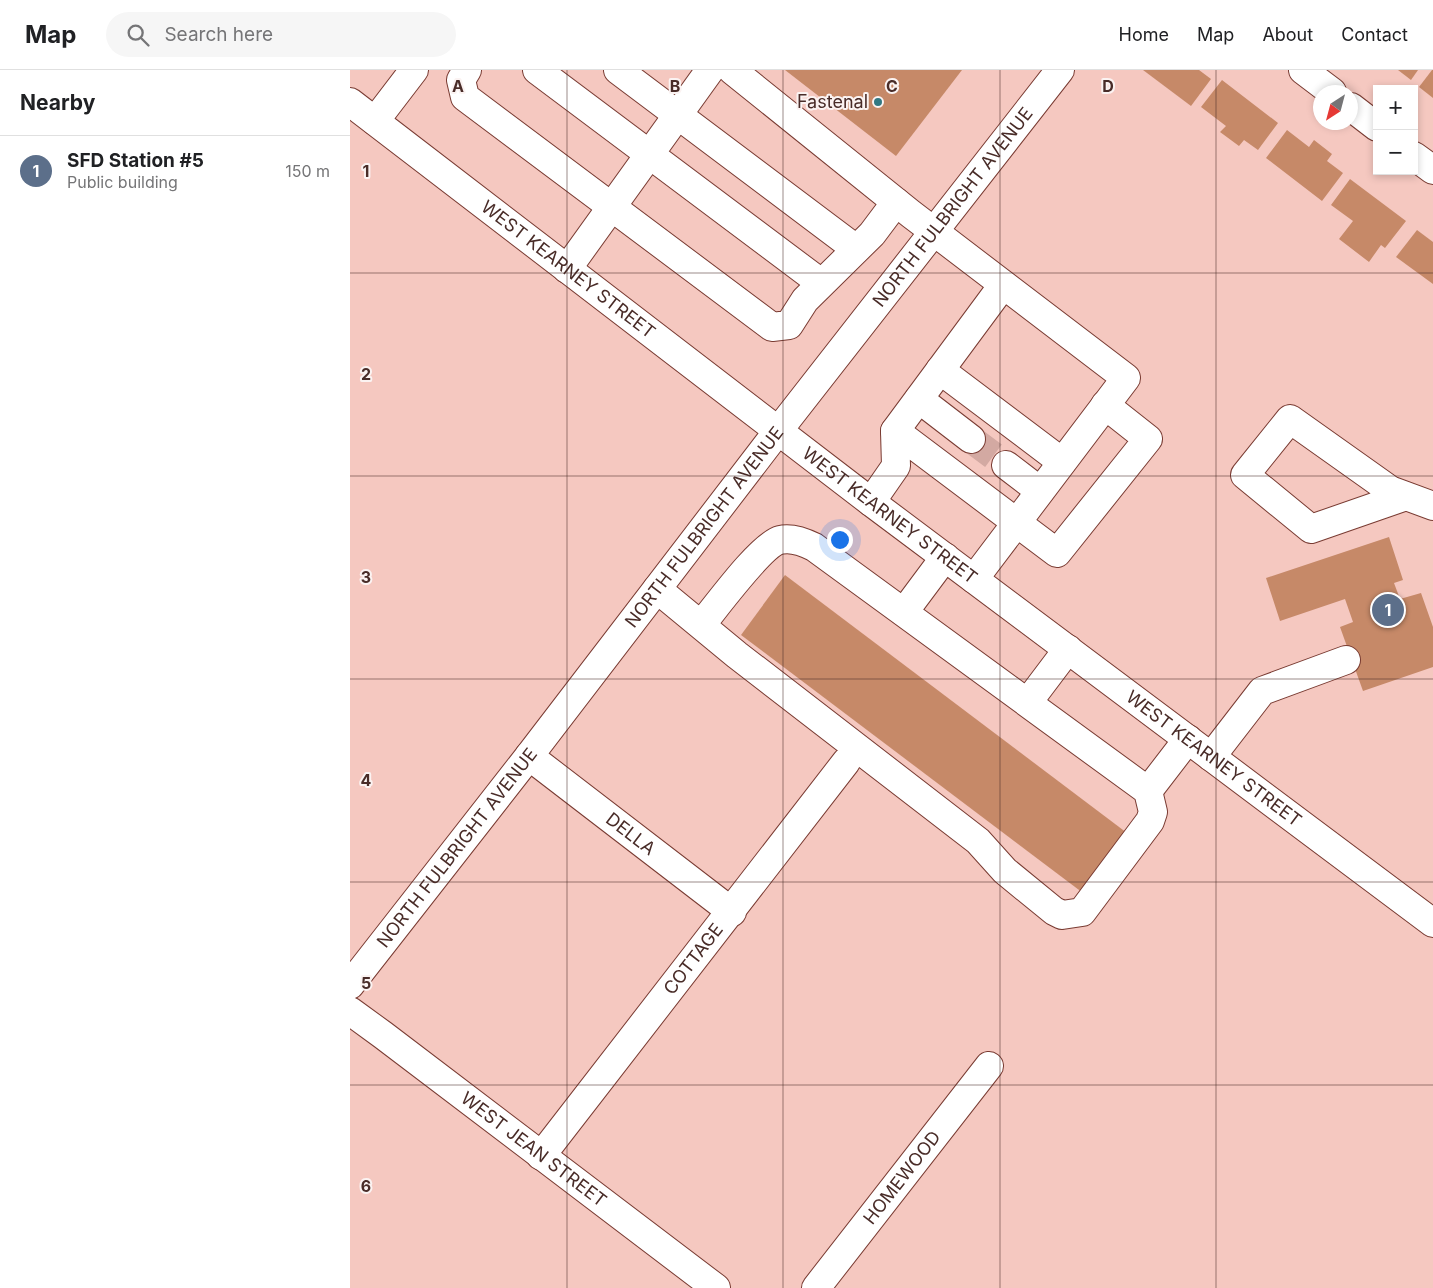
<!DOCTYPE html>
<html lang="en">
<head>
<meta charset="utf-8">
<style>
  :root { --surface:#fff; --page:#f6f6f6; --text:#202124; --muted:#757577; --line:#e0e0e0; --accent:#317883 }
  body { margin:0; font-family:Inter,sans-serif; background:var(--page); color:var(--text) }
  .controls { position:absolute; right:15px; top:15px; display:grid; overflow:hidden; border-radius:0px; box-shadow:0 2px 8px #0003 }
  .controls button { width:45px; height:45px; display:grid; place-items:center; padding:0; border:0; border-bottom:1px solid var(--line); background:var(--surface); color:var(--text); font:25px sans-serif }
  .compass { position:absolute; left:963px; top:15px; width:45px; height:45px; border-radius:50%; background:var(--surface); box-shadow:0 2px 8px #0003; rotate:216deg }
  .you { position:absolute; left:489px; top:469px; width:18px; height:18px; margin:-12px; border:4px solid #fff; border-radius:50%; background:#1a73e8; box-shadow:0 0 0 8px #1a73e833 }
  .badge { display:grid; place-items:center; width:32px; height:32px; border-radius:50%; background:var(--accent); color:#fff; font-size:16px; font-weight:700 }
  .pin { position:absolute; translate:-50% -50%; border:2px solid #fff; box-shadow:0 1px 5px #0006 }
  .list { margin:0; padding:0; list-style:none }
  h2 { display:flex; justify-content:space-between; align-items:center; height:65px; margin:0; padding:0 20px; font-size:21px }
  h2 small { font-size:16px; font-weight:400; color:var(--muted) }
  .list li { display:grid; grid-template-columns:32px 1fr auto; gap:15px; align-items:center; box-sizing:border-box; height:70px; padding:0 20px; border-top:1px solid var(--line) }
  .list b { display:block; font-size:19px; white-space:nowrap }
  .list p { margin:0; font-size:16px; white-space:nowrap; color:var(--muted) }
  .list em { font-size:16px; font-style:normal; color:var(--muted) }
  .icon { flex:none; width:28px; height:28px; fill:none; stroke:currentColor; stroke-width:2; stroke-linecap:round; stroke-linejoin:round }
  .map { position:relative; flex:none; width:1083px; height:1218px; overflow:hidden }
  header { display:flex; align-items:center; gap:30px; box-sizing:border-box; height:70px; padding:0 25px; background:var(--surface); border-bottom:1px solid var(--line) }
  header strong { font-size:24px }
  nav { display:flex; gap:28px; margin-inline-start:auto; font-size:18px }
  .search { width:350px; height:45px; background:var(--page); display:flex; align-items:center; gap:12px; box-sizing:border-box; padding:0 18px; border-radius:28px; color:var(--muted); font-size:19px }
  main { display:flex }
  aside { flex:1; background:var(--surface) }
  .map>svg:first-child { display:block }
  .building { fill:#c68968 }
  .lines { fill:none; stroke-linecap:round; stroke-linejoin:round }
  .minor-tunnel { stroke:#d3a9a2; stroke-width:28; stroke-dasharray:28 14; stroke-linecap:butt }
  .minor-casing { stroke:#793b32; stroke-width:30 }
  .major-casing { stroke:#793b32; stroke-width:30 }
  .minor { stroke:#fff; stroke-width:28 }
  .major { stroke:#fff; stroke-width:28 }
  .grid { fill:none; stroke:#492c28; stroke-width:1; stroke-opacity:0.55 }
  .poi-dot { fill:#317883; stroke:#fbf3f2; stroke-width:2 }
  .labels { text-anchor:middle; stroke-width:4; stroke-linejoin:round; paint-order:stroke }
  .poi-label { font-size:18px; fill:#492c28; stroke:#fbf3f2; text-anchor:end }
  .street-label { font-size:18px; fill:#492c28; stroke:#fbf3f2 }
  .grid-label { font-size:16px; text-anchor:middle; font-weight:bold; fill:#492c28; stroke:#fbf3f2; stroke-width:4; stroke-linejoin:round; paint-order:stroke }
</style>
</head>
<body>
<header>
<strong>Map</strong>
<div class="search"><svg class="icon" aria-label="search" viewBox="0 0 24 24"><circle cx="10" cy="10" r="6"/><path d="M15 15l6 6"/></svg>Search here</div>
<nav><a>Home</a><a>Map</a><a>About</a><a>Contact</a></nav>
</header>
<main>
<aside>
<h2>Nearby<small></small></h2>
<ul class="list">
<li><span class="badge" style="background:#5c6f8a">1</span><div><b>SFD Station #5</b><p>Public building</p></div><em>150 m</em></li>
</ul>
</aside>
<div class="map">
<svg width="1083" height="1218" viewBox="0 0 1083 1218">
  <rect width="100%" height="100%" fill="#f5c8c0"/>
  <g class="building">
    <path d="M435,0H612L546,86Z"/>
    <path d="M793,0H849L861,9L841,36Z"/>
    <path d="M1048,0H1068L1061,10Z"/>
    <path d="M1082,0H1083V28L1069,17Z"/>
    <path d="M872,10L928,53L908,80L894,70L889,76L870,62L876,56L851,37Z"/>
    <path d="M937,60L959,77L964,70L982,84L977,91L993,103L972,131L916,88Z"/>
    <path d="M1000,109L1056,151L1035,178L1031,175L1019,192L989,169L1003,151L981,135Z"/>
    <path d="M1067,160L1083,172V214L1046,187Z"/>
    <path d="M1039,467L1053,510L1044,513L1050,529L1071,523L1083,557V597L1013,621L990,557L1003,552L995,529L930,551L916,508Z"/>
    <path d="M435,505L781,766L737,826L391,565Z"/>
  </g>
  <g class="lines">
    <path class="minor-tunnel" d="M621,369L656,395"/>
    <g class="minor-casing">
      <g id="minor">
        <path d="M117,0L111,10L115,27L422,257L439,255L455,230L522,164L546,132"/>
        <path d="M187,0L471,213"/>
        <path d="M268,0L506,179"/>
        <path d="M382,0L561,144L776,308L624,509"/>
        <path d="M953,0L982,22"/>
        <path d="M1001,37L1027,57"/>
        <path d="M25,51L64,0"/>
        <path d="M1064,86L1083,100"/>
        <path d="M217,199L360,0"/>
        <path d="M590,300L712,392"/>
        <path d="M569,329L621,369"/>
        <path d="M545,361L653,215"/>
        <path d="M656,395L690,421"/>
        <path d="M1056,426L961,459L895,405L940,349L1040,420L1083,436"/>
        <path d="M521,432L546,396L545,361L707,483L798,369L755,335"/>
        <path d="M307,519L387,585L628,771L655,801L704,841L712,845L732,842L800,751L803,742L798,721L464,477C454,472 442,467 430,470C411,475 366,537 351,555"/>
        <path d="M554,542L595,487"/>
        <path d="M678,632L718,579"/>
        <path id="s1" d="M179,686L382,842"/>
        <path d="M861,687L912,621L996,590"/>
        <path d="M798,721L838,669"/>
        <path id="s2" d="M0,915L179,686L428,361L710,0"/>
        <path id="s3" d="M0,941L33,965L366,1218"/>
        <path id="s4" d="M191,1086L496,692"/>
        <path id="s5" d="M466,1218L639,996"/>
      </g>
    </g>
    <g class="major-casing">
      <g id="major">
        <path id="s6" d="M0,32L521,432L1083,853"/>
      </g>
    </g>
    <use href="#minor" class="minor"/>
    <use href="#major" class="major"/>
  </g>
  <path class="grid" d="M217,0V1218M433,0V1218M650,0V1218M866,0V1218M0,203H1083M0,406H1083M0,609H1083M0,812H1083M0,1015H1083"/>
  <circle class="poi-dot" cx="528" cy="32" r="5"/>
  <g class="labels">
    <g class="poi-label">
      <text x="518" y="38">Fastenal</text>
    </g>
    <g class="street-label">
      <text dy="6" stroke="none"><textPath href="#s2" startOffset="984">NORTH FULBRIGHT AVENUE</textPath></text>
      <text dy="6" stroke="none"><textPath href="#s6" startOffset="275">WEST KEARNEY STREET</textPath></text>
      <text dy="6" stroke="none"><textPath href="#s6" startOffset="680">WEST KEARNEY STREET</textPath></text>
      <text dy="6" stroke="none"><textPath href="#s2" startOffset="579">NORTH FULBRIGHT AVENUE</textPath></text>
      <text dy="6" stroke="none"><textPath href="#s6" startOffset="1085">WEST KEARNEY STREET</textPath></text>
      <text dy="6" stroke="none"><textPath href="#s1" startOffset="128">DELLA</textPath></text>
      <text dy="6" stroke="none"><textPath href="#s2" startOffset="174">NORTH FULBRIGHT AVENUE</textPath></text>
      <text dy="6" stroke="none"><textPath href="#s4" startOffset="249">COTTAGE</textPath></text>
      <text dy="6" stroke="none"><textPath href="#s3" startOffset="230">WEST JEAN STREET</textPath></text>
      <text dy="6" stroke="none"><textPath href="#s5" startOffset="140">HOMEWOOD</textPath></text>
    </g>
  </g>
  <g class="grid-label">
    <text x="108" y="22">A</text>
    <text x="325" y="22">B</text>
    <text x="542" y="22">C</text>
    <text x="758" y="22">D</text>
    <text x="16" y="107">1</text>
    <text x="16" y="310">2</text>
    <text x="16" y="513">3</text>
    <text x="16" y="716">4</text>
    <text x="16" y="919">5</text>
    <text x="16" y="1122">6</text>
  </g>
</svg>
<div class="controls">
<button>+</button>
<button>−</button>
</div>
<svg class="compass" viewBox="-18 -18 36 36"><path d="M0-13l5 13h-10z" fill="#e53935"/><path d="M0 13l5-13h-10z" fill="#757577"/></svg>
<div class="you"></div>
<div class="pin badge" style="left:1038px;top:540px;background:#5c6f8a">1</div>
</div>
</main>
</body>
</html>
